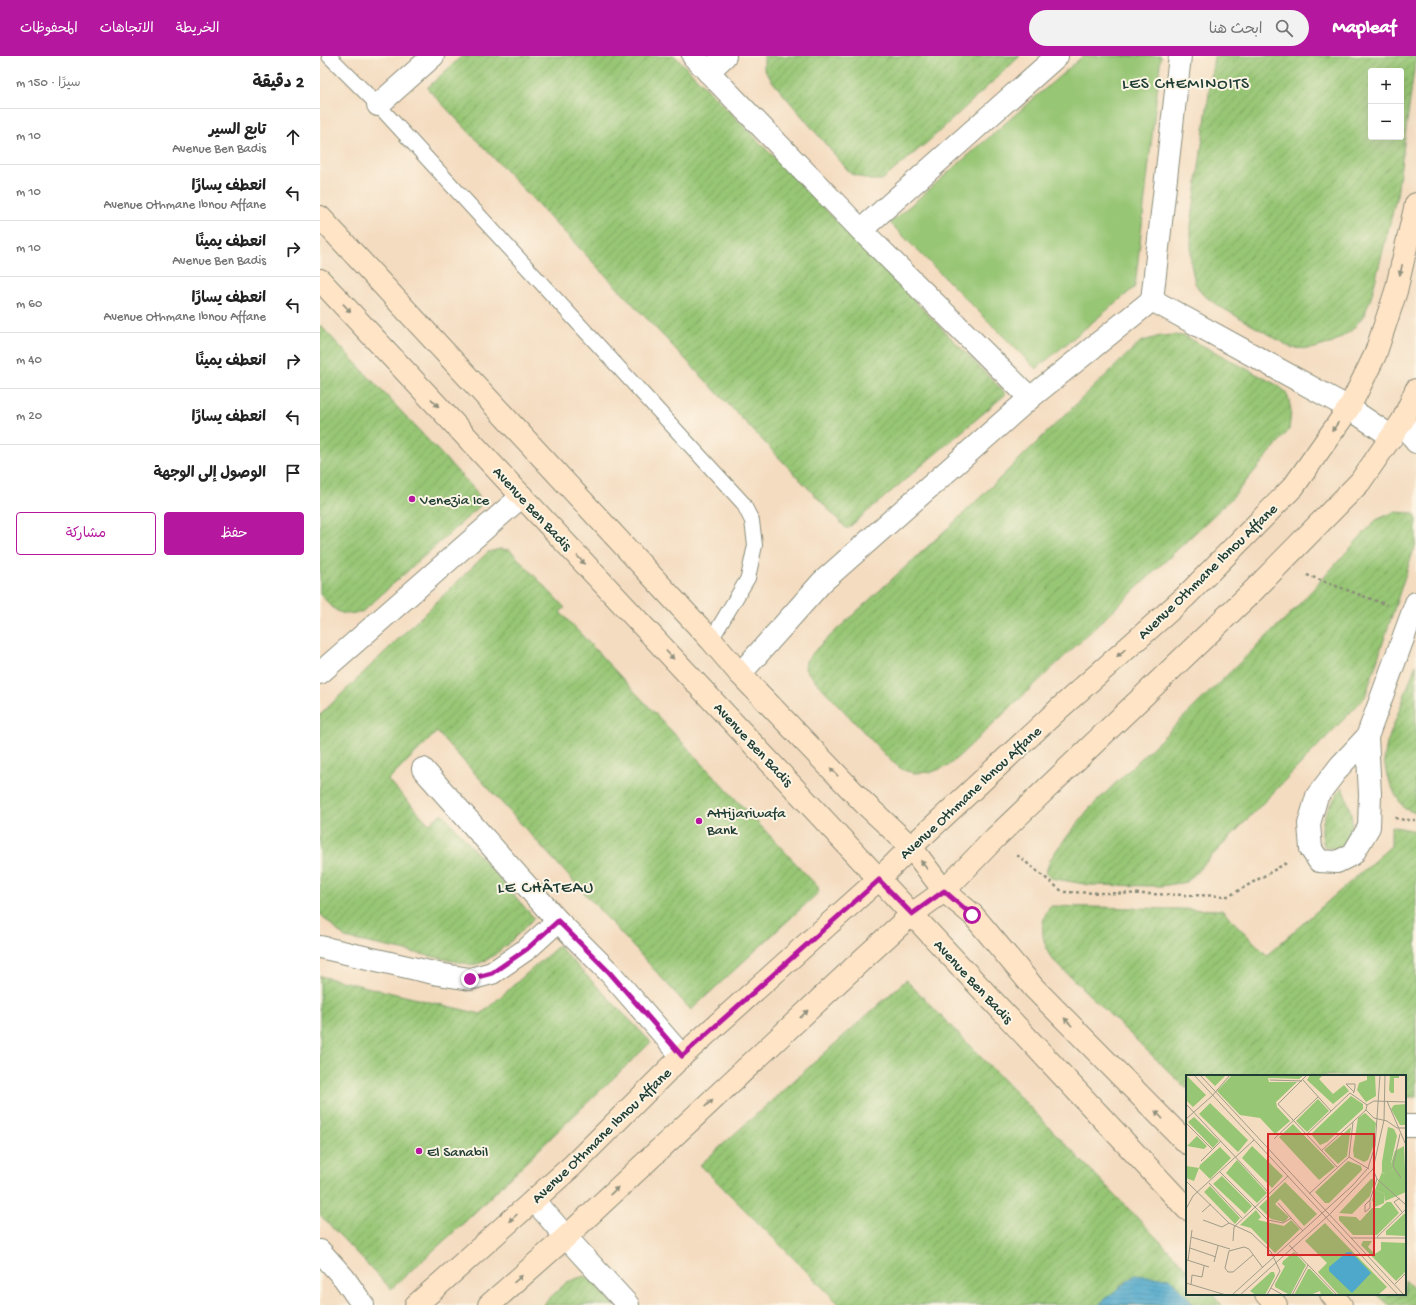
<!DOCTYPE html>
<html lang="ar">
<head>
<meta charset="utf-8">
<style>
  :root { --surface:#fff; --page:#f2f2f2; --text:#222; --muted:#767676; --line:#e0e0e0; --accent:#b5179e }
  body { margin:0; font-family:"Gochi Hand","Playpen Sans Arabic",sans-serif; background:var(--page); color:var(--text); direction:rtl }
  .controls { position:absolute; right:12px; top:12px; display:grid; overflow:hidden; border-radius:4px; box-shadow:0 4px 16px #0002 }
  .controls button { width:36px; height:36px; display:grid; place-items:center; padding:0; border:0; border-bottom:1px solid var(--line); background:var(--surface); color:var(--text); font:20px sans-serif }
  .stop { position:absolute; width:12px; height:12px; margin:-9px; border:3px solid #b5179e; border-radius:50%; background:#fff }
  .stop.end { background:#b5179e; border-color:#fff; box-shadow:0 1px 4px #0008 }
  .list { margin:0; padding:0; list-style:none }
  h2 { display:flex; justify-content:space-between; align-items:center; height:52px; margin:0; padding:0 16px; font-size:17px }
  h2 small { font-size:13px; font-weight:400; color:var(--muted) }
  .list li { display:grid; grid-template-columns:26px 1fr auto; gap:12px; align-items:center; box-sizing:border-box; height:56px; padding:0 16px; border-top:1px solid var(--line) }
  .list b { display:block; font-size:15px; white-space:nowrap }
  .list p { margin:0; font-size:13px; white-space:nowrap; color:var(--muted) }
  .list em { font-size:13px; font-style:normal; color:var(--muted) }
  .actions { display:flex; gap:8px; padding:12px 16px }
  .actions a { flex:1; padding:9px 0; border:1px solid var(--accent); border-radius:4px; text-align:center; font-size:14px; color:var(--accent) }
  .actions .main { background:var(--accent); color:#fff }
  .icon { flex:none; width:22px; height:22px; fill:none; stroke:currentColor; stroke-width:2; stroke-linecap:round; stroke-linejoin:round }
  .map { position:relative; flex:none; width:1096px; height:1249px; overflow:hidden; direction:ltr }
  header { display:flex; align-items:center; gap:24px; box-sizing:border-box; height:56px; padding:0 20px; background:var(--accent); color:#fff }
  header strong { font-size:19px }
  nav { display:flex; gap:22px; margin-inline-start:auto; font-size:14px }
  .search { width:280px; height:36px; background:var(--page); display:flex; align-items:center; gap:10px; box-sizing:border-box; padding:0 14px; border-radius:22px; color:var(--muted); font-size:15px }
  main { display:flex }
  aside { flex:1; background:var(--surface) }
  .map>svg:first-child { display:block }
  .grass { fill:#97c675; stroke:#5b8254 }
  .garden { fill:url(#garden-furrows); stroke:#5b8254; fill-rule:evenodd }
  .water { fill:url(#water-rules); stroke:#367280 }
  .lines { fill:none; stroke-linecap:round; stroke-linejoin:round }
  .service-casing { stroke:#8a8c7a; stroke-width:16 }
  .minor-casing { stroke:#8a8c7a; stroke-width:24 }
  .secondary-casing { stroke:#8a8c7a; stroke-width:24 }
  .path { stroke:#8a8c7a; stroke-width:2.5; stroke-dasharray:3 3; stroke-linecap:butt }
  .service { stroke:#fff; stroke-width:14 }
  .minor { stroke:#fff; stroke-width:22 }
  .secondary { stroke:#ffe4c6; stroke-width:22 }
  .oneway { fill:#8f907d }
  .route { stroke:#b5179e; stroke-width:5 }
  .poi-dot { fill:#b5179e; stroke:#fcf5e5; stroke-width:1.5 }
  .labels { text-anchor:middle; stroke-width:4; stroke-linejoin:round; paint-order:stroke }
  .poi-label { font-size:15px; fill:#1f3d34; stroke:#fcf5e5; text-anchor:start }
  .street-label { font-size:15px; fill:#1f3d34; stroke:#fcf5e5 }
  .quarter-label { font-size:17px; letter-spacing:1px; fill:#1f3d34; stroke:#fcf5e5 }
  .inset-road { fill:none; stroke:#9f9c88; stroke-width:1 }
  .view { fill:#d62828; fill-opacity:0.15; stroke:#d62828; stroke-width:2 }
  .inset-edge { fill:none; stroke:#1f3d34; stroke-width:2 }
</style>
</head>
<body>
<header>
<strong>Mapleaf</strong>
<div class="search"><svg class="icon" aria-label="search" viewBox="0 0 24 24"><circle cx="10" cy="10" r="6"/><path d="M15 15l6 6"/></svg>ابحث هنا</div>
<nav><a>الخريطة</a><a>الاتجاهات</a><a>المحفوظات</a></nav>
</header>
<main>
<div class="map">
<svg width="1096" height="1249" viewBox="0 0 1096 1249">
  <defs>
    <pattern id="garden-furrows" width="10" height="10" patternUnits="userSpaceOnUse"><rect width="10" height="10" fill="#97c675"/><path d="M-1 1l2-2M0 10L10 0M9 11l2-2" fill="none" stroke="#7ba261"/></pattern>
    <pattern id="water-rules" width="6" height="5" patternUnits="userSpaceOnUse"><rect width="6" height="5" fill="#4ea8cc"/><path d="M0 2.5h6" fill="none" stroke="#408aa6"/></pattern>
  </defs>
  <rect width="100%" height="100%" fill="#fcf5e5"/>
  <filter id="ink" filterUnits="userSpaceOnUse"><feTurbulence type="fractalNoise" baseFrequency=".025" numOctaves="2"/><feDisplacementMap in="SourceGraphic" scale="8" xChannelSelector="R" yChannelSelector="G"/><feConvolveMatrix kernelMatrix="1 2 1 2 8 2 1 2 1" color-interpolation-filters="sRGB"/></filter>
  <filter id="wash" filterUnits="userSpaceOnUse"><feTurbulence type="fractalNoise" baseFrequency=".012" numOctaves="4" result="noise"/><feDisplacementMap in="SourceGraphic" scale="16" xChannelSelector="R" yChannelSelector="G"/><feGaussianBlur stdDeviation="0.9" result="paint"/><feColorMatrix in="noise" values="0 0 0 0 0 0 0 0 0 0 0 0 0 0 0 0 0 1.4 0 .05"/><feComposite in="paint" operator="in"/></filter>
  <g filter="url(#wash)">
    <rect width="100%" height="100%" fill="#f4dcc0"/>
    <path class="grass" d="M763,0H841L815,231L716,313L570,167Z"/>
    <g class="garden">
      <path d="M142,0H355L686,338L527,473L107,32Z"/>
      <path d="M444,0H700L610,84L562,124H550L531,118L452,25L444,13Z"/>
      <path d="M894,0H1096L1077,139L1051,242L1044,259L1032,274L1013,287L991,293L972,292L897,249L882,238L875,227L871,208V170ZM1051,15H1081V81H1051Z"/>
      <path d="M0,269L156,435L160,444V450L42,556C17,561 16,555 0,538Z"/>
      <path d="M853,279L865,280L957,329L966,336L969,344L971,355L969,374L912,442L638,701L628,710L612,716L594,717L583,714L571,705L490,619L485,613L486,605L498,591L642,459L820,286L840,280Z"/>
      <path d="M1074,456L1093,457L1096,460V487L1045,641L867,826L841,830L770,829L730,822L726,816L730,804L738,792L768,754L972,556L1056,464Z"/>
      <path d="M180,493L190,494L245,552L240,556L498,831L499,836L371,954L117,676L68,724L109,768L122,757L214,862C199,877 173,906 153,909L25,882L0,858V659L168,496Z"/>
      <path d="M1096,608V757L1085,753L1076,740L1067,720L1064,704L1067,687Z"/>
      <path d="M1022,731C1026,743 1032,755 1032,768C1032,771 1030,774 1029,777C1024,790 1018,797 1004,790C997,765 1008,752 1022,731Z"/>
      <path d="M1071,770L1096,775V1041H1085V1020H867V1033L731,902C722,884 718,868 730,850L902,854L947,899L1071,790Z"/>
      <path d="M238,890L331,986L241,1072L148,1163L71,1233L0,1159V920L161,958Z"/>
      <path d="M586,924L867,1213V1238H892L902,1249H520L380,1109Z"/>
      <path d="M264,1220L272,1224L295,1249H222L247,1226Z"/>
      <path d="M1085,1224L1096,1235V1249H1069L1057,1238H1085Z"/>
    </g>
    <path class="water" d="M815,1219L850,1222L875,1249H778Z"/>
  </g>
  <g filter="url(#ink)">
    <g class="lines">
      <g class="service-casing">
        <path id="service" d="M9,0L58,49L423,447L432,465L435,489L428,522L391,584"/>
      </g>
      <g class="minor-casing">
        <g id="minor">
          <path d="M373,0L541,174L710,342"/>
          <path d="M388,16L405,0"/>
          <path d="M58,49L113,0"/>
          <path d="M541,174L737,0"/>
          <path d="M832,244L1029,352L1072,381"/>
          <path d="M1083,364L1096,386"/>
          <path d="M0,617L202,440"/>
          <path d="M420,618L502,526L710,342L832,244L860,0"/>
          <path d="M1047,681L1020,710L997,740L989,768L991,793L999,805L1017,806L1033,798L1049,771L1050,738L1047,681L1096,547"/>
          <path d="M103,713L238,865"/>
          <path d="M0,891L118,918L150,923L172,917L207,893L238,865L290,917L362,1000"/>
          <path d="M1085,1070H1096"/>
          <path d="M214,1144L246,1181L308,1249"/>
          <path d="M0,1195L24,1222L43,1249"/>
        </g>
      </g>
      <g class="secondary-casing">
        <g id="secondary">
          <path d="M0,161L391,584L420,618L544,747L591,791L624,835L653,859L714,932L867,1087"/>
          <path d="M0,224L867,1153"/>
          <path d="M946,1238L956,1249"/>
          <path d="M1011,1238L1021,1249"/>
          <path d="M96,1249L252,1110L362,1000L559,823L591,791L741,651L865,541L974,430L1029,352L1055,299L1076,235L1096,148"/>
          <path d="M169,1249L246,1181L544,902L592,858L624,835L675,782L933,535L1040,426L1083,364L1096,334"/>
        </g>
      </g>
      <g class="path">
        <path d="M987,519L1067,549"/>
        <path d="M1075,762L1085,764H1096"/>
        <path d="M697,799L743,836L909,840L968,806"/>
      </g>
      <use href="#service" class="service"/>
      <use href="#minor" class="minor"/>
      <use href="#secondary" class="secondary"/>
    </g>
    <defs><path id="oneway-solid" d="M-6-.8H1V-3.2L6.5 0L1 3.2V.8H-6Z"/></defs>
    <g class="oneway">
      <use href="#oneway-solid" transform="translate(1081 214) rotate(103)"/>
      <use href="#oneway-solid" transform="translate(27 252) rotate(47)"/>
      <use href="#oneway-solid" transform="translate(115 347) rotate(47)"/>
      <use href="#oneway-solid" transform="translate(1015 371) rotate(125)"/>
      <use href="#oneway-solid" transform="translate(261 504) rotate(47)"/>
      <use href="#oneway-solid" transform="translate(801 597) rotate(138)"/>
      <use href="#oneway-solid" transform="translate(350 599) rotate(47)"/>
      <use href="#oneway-solid" transform="translate(514 716) rotate(-134)"/>
      <use href="#oneway-solid" transform="translate(604 809) rotate(-127)"/>
      <use href="#oneway-solid" transform="translate(484 958) rotate(-43)"/>
      <use href="#oneway-solid" transform="translate(748 966) rotate(-134)"/>
      <use href="#oneway-solid" transform="translate(389 1047) rotate(-43)"/>
      <use href="#oneway-solid" transform="translate(839 1059) rotate(-134)"/>
      <use href="#oneway-solid" transform="translate(294 1135) rotate(-43)"/>
      <use href="#oneway-solid" transform="translate(193 1162) rotate(138)"/>
      <use href="#oneway-solid" transform="translate(198 1223) rotate(-41)"/>
    </g>
  </g>
  <g class="lines" filter="url(#ink)">
    <path class="route" d="M150,923L172,917L207,893L238,865L290,917L362,1000L559,824L592,858L624,835L652,859"/>
  </g>
  <g class="poi-dot">
    <circle cx="92" cy="443" r="4"/>
    <circle cx="379" cy="765" r="4"/>
    <circle cx="99" cy="1095" r="4"/>
  </g>
  <g class="labels">
    <g class="poi-label">
      <text x="100" y="448">Venezia Ice</text>
      <text x="387" y="761">Attijariwafa<tspan x="387" dy="17">Bank</tspan></text>
      <text x="107" y="1100">El Sanabil</text>
    </g>
    <g class="street-label">
      <text transform="translate(213 452) rotate(47)" y="5">Avenue Ben Badis</text>
      <text transform="translate(887 515) rotate(-44)" y="5">Avenue Othmane Ibnou Affane</text>
      <text transform="translate(434 688) rotate(47)" y="5">Avenue Ben Badis</text>
      <text transform="translate(650 736) rotate(-43)" y="5">Avenue Othmane Ibnou Affane</text>
      <text transform="translate(654 925) rotate(47)" y="5">Avenue Ben Badis</text>
      <text transform="translate(281 1079) rotate(-44)" y="5">Avenue Othmane Ibnou Affane</text>
    </g>
    <g class="quarter-label">
      <text x="866" y="32">LES CHEMINOITS</text>
      <text x="226" y="836">LE CHÂTEAU</text>
    </g>
  </g>
  <g transform="translate(866 1019)">
    <rect width="220" height="220" fill="#f4dcc0"/>
    <path d="M46,0H118L113,4L82,3L83,7H111L90,27L91,32L104,46L89,59L74,43L54,40L31,16ZM132,24L143,36L121,57L110,46ZM220,29V50H214L205,34L208,30ZM165,52L161,81L152,89L138,75ZM218,71L220,117L199,126V119L189,115L196,97L198,99L207,95L205,89L209,76ZM0,91L13,93L8,106L0,103Z" fill="#97c675"/>
    <path d="M0,0L20,20L7,32L0,25ZM18,0H40L29,11ZM124,0H137L133,4L147,19L158,10L163,16L147,29L121,5ZM181,0H189L190,21L180,27L171,15L173,8L181,5ZM204,0H213V3H208V18H205L203,15ZM165,21L177,29V34L141,67L134,70L125,59ZM24,28L62,65L52,77L13,39ZM179,38L190,48L187,72L182,85L178,87L168,82L167,75L172,43ZM8,42L33,66L27,73L2,47ZM107,49L149,92L133,105L93,62ZM202,52L208,54L211,61L205,88L207,95L199,99L196,97V87ZM11,61L21,71L18,74L1,71ZM66,71L97,101L86,113L56,83ZM34,72L45,83L24,104L13,93L14,90ZM51,85L81,118L71,128L40,98ZM162,86L175,91L176,95L143,128H139L129,117ZM36,101L66,131L59,139L27,109ZM185,104H189L184,121L166,139L153,138ZM99,107L131,139L118,151L94,124L89,129L103,142L98,147L85,144L73,132ZM24,111L54,143L49,149L18,117ZM189,115L199,119L198,128L189,132L186,125ZM201,127H205L213,138L191,160H167L153,145V141L170,142L174,146L186,133H194ZM70,135L75,142L72,145L98,151L105,145L114,154L89,178L65,153L54,150ZM220,137V161L200,160V156ZM139,148L201,212L192,220H153L132,197L141,188L119,166ZM177,166H186L182,172L189,179L195,175V167L220,168V196L210,206L175,170ZM108,177L120,190L105,219H102L89,212V209L99,191L96,189L97,186ZM122,194H124L149,220H135L134,216L124,220H108ZM85,197H88L89,201L79,220H70L64,216Z" fill="#97c675"/>
    <path d="M161,177H165L185,198L166,218L143,196V192Z" fill="#4ea8cc"/>
    <path class="inset-road" d="M8,0L212,220M14,0L218,220M121,0L92,29L151,92M84,5L116,6M117,5L145,36M167,18L168,17L169,12V9H160L168,17M201,26L220,70M220,27L188,26L181,30L180,35L188,43L201,46L211,53H220M0,29L83,118M0,44L26,21L44,0M0,48L26,74M214,59L207,91L215,103M120,60L164,18L181,30M88,64L132,22M135,76L180,35M163,82L183,94M15,86L35,66M34,97L82,145L97,148L105,143L117,156M191,104L220,130M0,106L43,148L65,158L85,177L94,196L81,220M23,108L56,143M123,119L163,82L167,47M214,123L208,127L216,137M184,125V133L179,137V130L184,125L191,104L187,94M92,128L105,143M0,134L7,121L68,65M16,137L25,129M17,145L36,152L43,148M5,162L44,174M191,162L220,134M165,163H220M47,166L48,152L102,101M103,170L151,220M4,173L30,182M67,180L47,197H42L39,193L43,176L58,172L63,174L77,193M1,185L23,192M2,186L6,155M28,187L32,171M0,208L40,220M209,209L220,198M5,210L6,200L16,202L18,191M85,213L97,220M46,220L166,111L182,93L189,71L194,0M54,220L143,140L187,94L198,45L199,0M106,220L122,190"/>
    <path class="view" d="M82,59H188V180H82Z"/>
    <rect width="220" height="220" class="inset-edge"/>
  </g>
</svg>
<div class="controls">
<button>+</button>
<button>−</button>
</div>
<div class="stop" style="left:652px;top:859px"></div>
<div class="stop end" style="left:150px;top:923px"></div>
</div>
<aside>
<h2>2 دقيقة<small>سيرًا · 150 m</small></h2>
<ul class="list">
<li><svg class="icon" aria-label="ahead" viewBox="0 0 24 24"><path d="M12 20V5M6 11l6-6 6 6"/></svg><div><b>تابع السير</b><p>Avenue Ben Badis</p></div><em>10 m</em></li>
<li><svg class="icon" aria-label="left" viewBox="0 0 24 24"><path d="M17 20v-9H6M10 6l-5 5 5 5"/></svg><div><b>انعطف يسارًا</b><p>Avenue Othmane Ibnou Affane</p></div><em>10 m</em></li>
<li><svg class="icon" aria-label="right" viewBox="0 0 24 24"><path d="M7 20v-9h11M14 6l5 5-5 5"/></svg><div><b>انعطف يمينًا</b><p>Avenue Ben Badis</p></div><em>10 m</em></li>
<li><svg class="icon" aria-label="left" viewBox="0 0 24 24"><path d="M17 20v-9H6M10 6l-5 5 5 5"/></svg><div><b>انعطف يسارًا</b><p>Avenue Othmane Ibnou Affane</p></div><em>60 m</em></li>
<li><svg class="icon" aria-label="right" viewBox="0 0 24 24"><path d="M7 20v-9h11M14 6l5 5-5 5"/></svg><div><b>انعطف يمينًا</b></div><em>40 m</em></li>
<li><svg class="icon" aria-label="left" viewBox="0 0 24 24"><path d="M17 20v-9H6M10 6l-5 5 5 5"/></svg><div><b>انعطف يسارًا</b></div><em>20 m</em></li>
<li><svg class="icon" aria-label="arrive" viewBox="0 0 24 24"><path d="M6 21V4h12l-3 4 3 4H6"/></svg><div><b>الوصول إلى الوجهة</b></div></li>
</ul>
<div class="actions"><a class="main">حفظ</a><a>مشاركة</a></div>
</aside>
</main>
</body>
</html>
